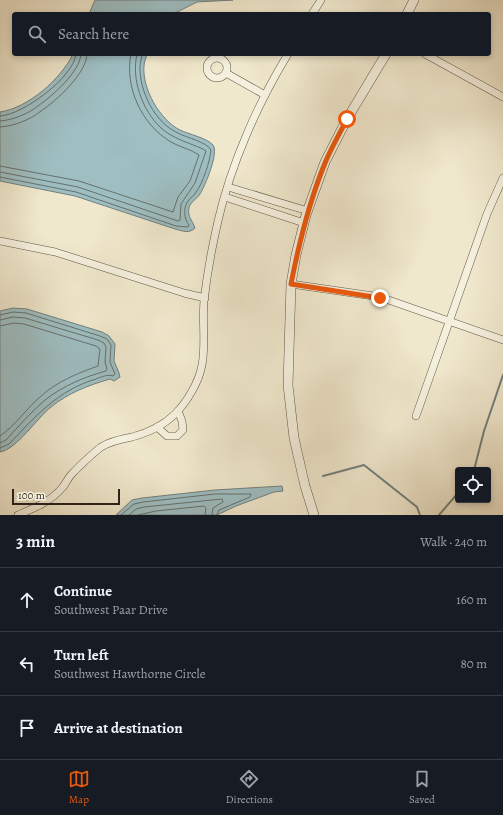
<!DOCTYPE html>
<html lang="en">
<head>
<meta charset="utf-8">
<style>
  :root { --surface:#171b24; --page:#20242c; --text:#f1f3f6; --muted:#9ea1a6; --line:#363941; --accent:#ea580c }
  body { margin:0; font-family:Alegreya,serif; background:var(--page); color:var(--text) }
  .controls { position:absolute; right:12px; bottom:12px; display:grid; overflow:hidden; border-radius:4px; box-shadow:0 2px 6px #0003 }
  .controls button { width:36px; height:36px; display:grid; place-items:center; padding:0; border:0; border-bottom:1px solid var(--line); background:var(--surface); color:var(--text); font:20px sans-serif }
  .scale { position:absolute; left:12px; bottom:10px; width:108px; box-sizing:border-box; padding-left:4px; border:2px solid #2f2417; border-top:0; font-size:11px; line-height:14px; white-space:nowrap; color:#2f2417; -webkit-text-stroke:3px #f5f0de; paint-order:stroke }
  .stop { position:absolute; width:12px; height:12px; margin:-9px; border:3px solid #ea580c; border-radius:50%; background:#fff }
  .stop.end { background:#ea580c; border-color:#fff; box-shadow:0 1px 4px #0008 }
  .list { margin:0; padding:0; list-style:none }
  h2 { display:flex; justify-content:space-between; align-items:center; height:52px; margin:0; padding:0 16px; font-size:17px }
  h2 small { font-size:13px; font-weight:400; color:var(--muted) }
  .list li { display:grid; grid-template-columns:26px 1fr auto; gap:12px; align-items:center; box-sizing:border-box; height:64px; padding:0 16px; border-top:1px solid var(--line) }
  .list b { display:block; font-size:15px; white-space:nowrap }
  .list p { margin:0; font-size:13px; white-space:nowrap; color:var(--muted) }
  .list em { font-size:13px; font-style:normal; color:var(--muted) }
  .icon { flex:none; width:22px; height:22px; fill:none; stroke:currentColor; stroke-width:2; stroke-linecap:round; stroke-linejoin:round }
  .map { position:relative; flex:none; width:503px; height:515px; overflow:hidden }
  .search { position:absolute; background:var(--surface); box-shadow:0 2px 6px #0003; left:12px; right:12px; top:12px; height:44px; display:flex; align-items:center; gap:10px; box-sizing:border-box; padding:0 14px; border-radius:4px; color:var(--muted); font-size:15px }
  .sheet { height:244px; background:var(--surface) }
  nav { display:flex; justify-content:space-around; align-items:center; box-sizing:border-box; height:56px; border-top:1px solid var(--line); background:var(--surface); font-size:11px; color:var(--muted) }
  nav a { display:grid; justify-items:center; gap:2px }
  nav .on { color:var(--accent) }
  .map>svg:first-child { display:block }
  .water { fill:#9ebec2; stroke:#72807e }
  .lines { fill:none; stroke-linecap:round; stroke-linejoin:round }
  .shore { stroke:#66716c; stroke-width:1 }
  .stream { stroke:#72807e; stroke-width:2 }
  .minor-casing { stroke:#5f5544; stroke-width:8 }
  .tertiary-casing { stroke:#5f5544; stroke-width:10 }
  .minor { stroke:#f5f0de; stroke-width:7 }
  .tertiary { stroke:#f5f0de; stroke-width:9 }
  .route { stroke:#ea580c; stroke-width:5 }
</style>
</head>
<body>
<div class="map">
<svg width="503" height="515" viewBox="0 0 503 515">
  <rect width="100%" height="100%" fill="#f0e8cd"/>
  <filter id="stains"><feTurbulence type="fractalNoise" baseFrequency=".005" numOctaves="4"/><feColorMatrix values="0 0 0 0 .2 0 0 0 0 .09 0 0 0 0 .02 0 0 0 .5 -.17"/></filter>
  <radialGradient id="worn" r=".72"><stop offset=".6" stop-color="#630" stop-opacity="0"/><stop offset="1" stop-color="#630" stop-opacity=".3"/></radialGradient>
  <g class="water">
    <path d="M95,0H233L197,2L173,14H89Z"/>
    <path d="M73,54H147C146,58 144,62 144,66C142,89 160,120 180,130C188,134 207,138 213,145C219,153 205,186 200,194C197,199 190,202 189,208C187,217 193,221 195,228C189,234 183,231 175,229L75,196L0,181V112C28,108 61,79 73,54Z"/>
    <path d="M13,308L27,309L102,332L109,336L115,344L114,361L119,373L120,377L114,381L110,379C89,385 68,393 51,407C37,418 17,449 0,452V311Z"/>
    <path d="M282,486L283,491L274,492L236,506L217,515H116L132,500L142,498L215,490Z"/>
  </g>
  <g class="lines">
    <g class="shore">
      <path d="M0,116C23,115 74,77 76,54"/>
      <path d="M0,121C13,120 28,114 38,106C52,96 80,72 81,54"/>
      <path d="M0,127C14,126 30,120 41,111C56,101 87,73 87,54"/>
      <path d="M0,166L79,181L173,212L178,197L190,181L199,155C191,149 179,147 171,142C142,125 124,87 131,54"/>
      <path d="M0,172L78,187L178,221L180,220L181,204L195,183L206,151L203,149C189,143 172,138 161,128C142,110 131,79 137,54"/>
      <path d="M0,177L76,192L176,226L188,227L189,225C184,219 183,208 188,201C190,198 194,196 196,192C203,183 210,161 211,150C207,142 187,138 178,133C155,123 139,91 140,66C140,62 142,58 142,54"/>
      <path d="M0,315L13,312L26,313L100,336L107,339L111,345L110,362L115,374L113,376C108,374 101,377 96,379C58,390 35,417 9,444L0,448"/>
      <path d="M0,320L13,317L25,318L98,340L104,343L106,347L105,362L107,369L106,371C84,377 63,386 45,400C31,412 18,427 6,440L0,443"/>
      <path d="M0,326L14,323L24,324L96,346L100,349L98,366C78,373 56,382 40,397C27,408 14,427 0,436"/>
      <path d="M121,515L134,504L143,502L215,494H251L250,497L219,510L217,515"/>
      <path d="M129,515L136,509L144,507L222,499L223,502L213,508L212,515"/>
      <path d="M138,515L156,511L204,506L206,508L205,515"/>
    </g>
    <g class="stream">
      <path d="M474,470L484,431L503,375"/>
      <path d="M323,476L364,465L417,507L420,515"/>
      <path d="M439,515L458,493"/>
    </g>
    <g class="minor-casing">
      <g id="minor">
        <path d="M312,14L321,0"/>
        <path d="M425,54L503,97"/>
        <circle cx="217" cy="68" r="10"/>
        <path d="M226,73L265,95"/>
        <path d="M228,187L308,211"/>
        <path d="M225,197L304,223"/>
        <path d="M0,241L55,252L184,293L205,298"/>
        <path d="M291,284L380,297L503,340"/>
        <path d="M416,416L487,214L503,178"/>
        <path d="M157,427L167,436H177L183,430L182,421L178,411"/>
        <path d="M18,515C34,508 50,502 62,488C65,485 67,480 70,476C80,465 90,456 101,447C111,441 121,439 132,437C147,433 164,425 175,414C187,402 199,382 202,365C206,344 202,322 204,301C207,274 212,247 218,221C231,164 258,103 288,54"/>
      </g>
    </g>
    <g class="tertiary-casing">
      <g id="tertiary">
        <path d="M407,14L414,0"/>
        <path d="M314,515L305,486L294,438L288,385L291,284L296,255L306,215L325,162L347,119L386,54"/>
      </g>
    </g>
    <use href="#minor" class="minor"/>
    <use href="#tertiary" class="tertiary"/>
  </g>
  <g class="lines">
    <path class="route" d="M347,119C340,133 331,148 325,163C309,202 299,243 291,284L380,298"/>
  </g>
  <rect width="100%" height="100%" filter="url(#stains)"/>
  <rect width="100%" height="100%" fill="url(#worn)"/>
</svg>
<div class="controls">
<button><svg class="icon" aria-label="locate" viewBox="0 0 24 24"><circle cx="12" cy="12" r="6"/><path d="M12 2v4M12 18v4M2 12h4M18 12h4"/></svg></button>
</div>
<div class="scale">100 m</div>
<div class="stop" style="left:347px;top:119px"></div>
<div class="stop end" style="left:380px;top:298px"></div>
<div class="search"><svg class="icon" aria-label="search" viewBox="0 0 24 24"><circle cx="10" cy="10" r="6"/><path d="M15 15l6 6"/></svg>Search here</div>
</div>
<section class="sheet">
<h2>3 min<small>Walk · 240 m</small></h2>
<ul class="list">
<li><svg class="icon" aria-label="ahead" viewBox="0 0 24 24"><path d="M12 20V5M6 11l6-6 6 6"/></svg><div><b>Continue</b><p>Southwest Paar Drive</p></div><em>160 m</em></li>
<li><svg class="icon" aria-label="left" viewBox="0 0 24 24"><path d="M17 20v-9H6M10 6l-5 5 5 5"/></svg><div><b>Turn left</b><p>Southwest Hawthorne Circle</p></div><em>80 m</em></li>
<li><svg class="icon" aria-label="arrive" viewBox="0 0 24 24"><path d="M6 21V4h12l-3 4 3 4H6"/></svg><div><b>Arrive at destination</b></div></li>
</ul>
</section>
<nav>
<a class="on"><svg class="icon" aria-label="map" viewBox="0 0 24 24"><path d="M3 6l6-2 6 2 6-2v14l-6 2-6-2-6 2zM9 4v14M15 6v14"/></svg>Map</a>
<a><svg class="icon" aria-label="directions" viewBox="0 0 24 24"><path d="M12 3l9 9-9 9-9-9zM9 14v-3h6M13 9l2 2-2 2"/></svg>Directions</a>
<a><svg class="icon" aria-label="saved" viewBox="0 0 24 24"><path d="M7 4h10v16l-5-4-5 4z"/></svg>Saved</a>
</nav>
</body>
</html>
